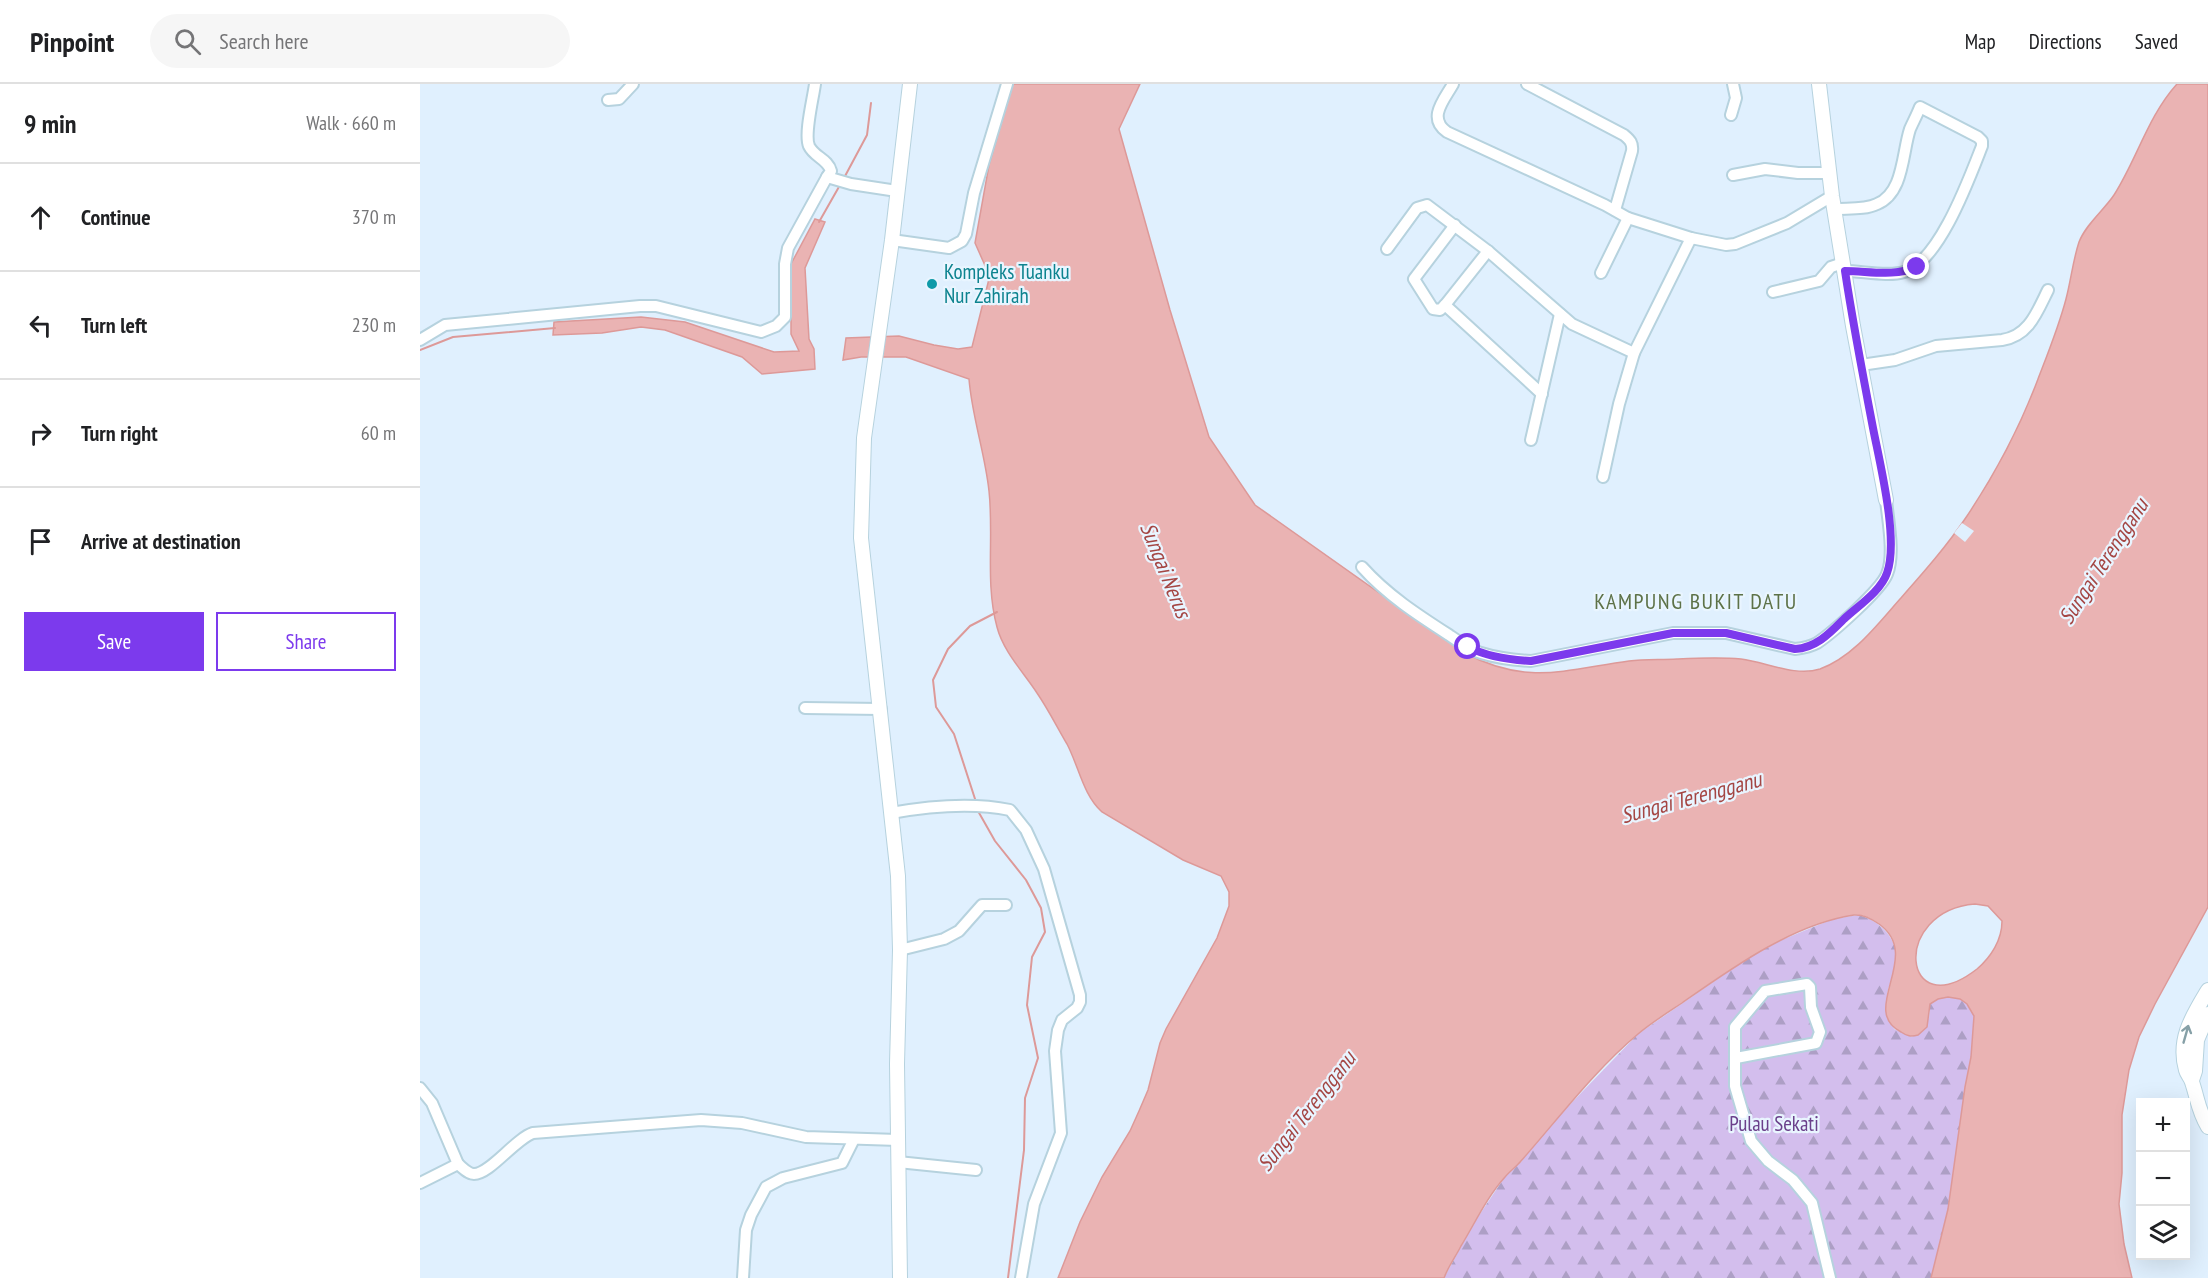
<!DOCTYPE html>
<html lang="en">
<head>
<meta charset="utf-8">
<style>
  :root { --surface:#fff; --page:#f6f6f6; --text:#202124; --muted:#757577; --line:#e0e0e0; --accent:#7c3aed }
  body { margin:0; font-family:"PT Sans Narrow",sans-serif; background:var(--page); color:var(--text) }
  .controls { position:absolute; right:18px; bottom:18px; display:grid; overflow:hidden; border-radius:0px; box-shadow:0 6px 24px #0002 }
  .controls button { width:54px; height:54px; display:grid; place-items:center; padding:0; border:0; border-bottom:2px solid var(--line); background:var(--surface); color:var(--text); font:30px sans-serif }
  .stop { position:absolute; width:18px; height:18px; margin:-14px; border:4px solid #7c3aed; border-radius:50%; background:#fff }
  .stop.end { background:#7c3aed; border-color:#fff; box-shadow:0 2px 6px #0008 }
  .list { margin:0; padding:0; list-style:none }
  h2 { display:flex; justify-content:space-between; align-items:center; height:78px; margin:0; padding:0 24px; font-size:26px }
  h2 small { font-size:20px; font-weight:400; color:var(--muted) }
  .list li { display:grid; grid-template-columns:39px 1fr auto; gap:18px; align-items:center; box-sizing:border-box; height:108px; padding:0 24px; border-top:2px solid var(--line) }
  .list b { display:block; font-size:22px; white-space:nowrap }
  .list em { font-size:20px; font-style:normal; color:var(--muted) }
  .actions { display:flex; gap:12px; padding:18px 24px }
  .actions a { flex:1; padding:14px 0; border:2px solid var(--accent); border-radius:0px; text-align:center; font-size:21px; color:var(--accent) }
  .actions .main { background:var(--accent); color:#fff }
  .icon { flex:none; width:33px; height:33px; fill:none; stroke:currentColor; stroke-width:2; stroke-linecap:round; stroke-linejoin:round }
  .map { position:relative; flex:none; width:1788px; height:1194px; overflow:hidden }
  header { display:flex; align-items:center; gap:36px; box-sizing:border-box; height:84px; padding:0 30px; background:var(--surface); border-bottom:2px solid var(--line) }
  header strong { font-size:28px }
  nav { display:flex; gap:33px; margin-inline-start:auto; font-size:21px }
  .search { width:420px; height:54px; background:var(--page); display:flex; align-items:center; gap:15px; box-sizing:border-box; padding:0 21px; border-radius:33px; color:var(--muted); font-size:22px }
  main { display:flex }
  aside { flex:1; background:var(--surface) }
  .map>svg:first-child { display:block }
  .forest { fill:url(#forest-firs) }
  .water { fill:#eab3b3; stroke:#dd9998; stroke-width:1.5; fill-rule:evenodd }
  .pier { fill:#e0f0fe }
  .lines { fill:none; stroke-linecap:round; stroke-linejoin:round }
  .stream { stroke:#dd9998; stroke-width:2 }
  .minor-casing { stroke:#b6d2de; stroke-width:14 }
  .tertiary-casing { stroke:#b6d2de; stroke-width:16 }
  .minor { stroke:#fff; stroke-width:10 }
  .tertiary { stroke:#fff; stroke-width:14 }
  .oneway { stroke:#86a0a7 }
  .route { stroke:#7c3aed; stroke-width:8 }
  .culture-dot { fill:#0f9aa8; stroke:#e9f5ff; stroke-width:2 }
  .labels { text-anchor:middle; stroke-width:4.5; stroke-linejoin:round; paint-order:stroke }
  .culture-label { font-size:21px; fill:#0d838f; stroke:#e9f5ff; text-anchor:start }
  .park-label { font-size:21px; fill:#6b408b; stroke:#e9f5ff }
  .water-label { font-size:22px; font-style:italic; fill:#a44644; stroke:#e9f5ff }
  .neighbourhood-label { font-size:22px; letter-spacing:1.5px; fill:#5d7248; stroke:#e9f5ff }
</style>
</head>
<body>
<header>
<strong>Pinpoint</strong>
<div class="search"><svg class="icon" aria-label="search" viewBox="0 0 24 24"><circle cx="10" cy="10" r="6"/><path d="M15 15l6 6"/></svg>Search here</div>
<nav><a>Map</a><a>Directions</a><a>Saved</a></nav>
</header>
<main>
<aside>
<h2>9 min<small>Walk · 660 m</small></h2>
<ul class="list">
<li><svg class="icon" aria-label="ahead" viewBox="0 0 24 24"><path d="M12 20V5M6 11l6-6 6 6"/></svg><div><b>Continue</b></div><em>370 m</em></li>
<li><svg class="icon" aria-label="left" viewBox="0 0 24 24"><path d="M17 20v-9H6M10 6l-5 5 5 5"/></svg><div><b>Turn left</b></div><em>230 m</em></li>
<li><svg class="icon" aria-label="right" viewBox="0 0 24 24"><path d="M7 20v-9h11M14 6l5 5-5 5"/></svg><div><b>Turn right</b></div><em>60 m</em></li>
<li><svg class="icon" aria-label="arrive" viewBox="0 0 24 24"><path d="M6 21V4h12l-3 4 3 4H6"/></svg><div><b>Arrive at destination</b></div></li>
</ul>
<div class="actions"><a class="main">Save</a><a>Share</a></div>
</aside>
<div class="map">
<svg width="1788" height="1194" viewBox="0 0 1788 1194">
  <defs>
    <pattern id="forest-firs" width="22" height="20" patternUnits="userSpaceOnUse" patternTransform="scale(1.5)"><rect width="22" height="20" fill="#d3beed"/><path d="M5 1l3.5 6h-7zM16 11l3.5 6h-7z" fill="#ad9fc5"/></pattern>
  </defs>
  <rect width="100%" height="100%" fill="#e0f0fe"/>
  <path class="forest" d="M1438,831C1463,837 1482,859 1475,886C1473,894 1467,904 1467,913C1467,923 1472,935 1474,945L1492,953L1509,934L1510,920L1518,915L1528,913L1540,915L1547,920L1554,932L1551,973L1545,1003L1528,1125L1511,1194H1024L1054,1139L1084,1094L1101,1078L1135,1036L1218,950L1331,872L1357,858L1413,835Z"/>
  <g class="water">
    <path d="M593,0H720L699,45L750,226L789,353L835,421L1043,568C1106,602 1144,586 1209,577C1225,575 1241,576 1257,575C1279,574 1300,573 1321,575C1346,578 1375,593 1400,585C1433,573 1457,541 1480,515C1503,489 1527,462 1547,432C1575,390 1600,343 1618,295C1628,269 1639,242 1646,215C1651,196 1653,176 1659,158C1666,140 1684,126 1694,111C1717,75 1728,32 1757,0H1788V823L1735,920L1719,953L1709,986L1702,1031V1089L1699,1120L1704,1160L1712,1194H1511L1528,1125L1545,1003L1551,973L1554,932L1547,920L1540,915L1528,913L1518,915L1510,920L1507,943L1498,951C1491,953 1487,952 1481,948C1438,926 1504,872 1459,840C1452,835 1444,830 1434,831C1373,840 1312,884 1262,919C1247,929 1231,939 1218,950C1174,987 1139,1034 1101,1077C1096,1083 1090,1087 1085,1093C1067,1113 1055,1139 1041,1162C1036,1172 1028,1183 1024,1194H638L660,1138L682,1093L710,1047L719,1027L728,1006L740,959L746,945L797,854L809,822V808L801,792L763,776L682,728C663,711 659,683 647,660C637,643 628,625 617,609C604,589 583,567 577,543C565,499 574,453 569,407C565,369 552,333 549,295L486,273H441L423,276L426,254L479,252L514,261L538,265L552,263L569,195L567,186L555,159L569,81ZM1555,820L1568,822L1582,837C1582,856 1571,873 1557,885C1482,943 1470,827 1555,820Z"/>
    <path d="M395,135L405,138L385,184L389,255L394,265L395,285L342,290L322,273L245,246L221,243L182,249L133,251L134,238L221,233L265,238L354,268L379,267L371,250V180Z"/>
  </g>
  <path class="pier" d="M1542,439L1554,447L1545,458L1534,449Z"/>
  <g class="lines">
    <g class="stream">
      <path d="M424,94L447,51L451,19"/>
      <path d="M399,138L420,101"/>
      <path d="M0,266L33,253L135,244"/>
      <path d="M556,718L534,650L516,623L513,596L528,565L550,542L577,528"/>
      <path d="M558,727L575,757L606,796L621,824L625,848L612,873L607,921L618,974L605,1014L604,1066L588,1194"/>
    </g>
    <g class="minor-casing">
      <g id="minor">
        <path d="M395,0C393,15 384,50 389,62C394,73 408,75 411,87L407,93"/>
        <path d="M1033,0C1024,16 1007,34 1027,48L1185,121L1208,134L1271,154L1306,161L1315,160L1367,139L1412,112"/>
        <path d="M1107,0L1204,51C1210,56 1213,59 1212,67L1195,126"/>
        <path d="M188,16L199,15L213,0"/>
        <path d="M1311,31L1316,14L1313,0"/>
        <path d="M1313,91L1345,85L1378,89H1410"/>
        <path d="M1415,125C1428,124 1445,126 1457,120C1484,109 1482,69 1490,45C1493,38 1497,31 1500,23L1558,53L1562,57V62C1549,95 1519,178 1484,188C1468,193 1442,187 1425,187"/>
        <path d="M1035,141L994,195L1013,225L1020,226L1025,221L1068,167"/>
        <path d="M472,156L529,164L542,157L546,150L554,109L587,0"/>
        <path d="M967,165L997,124L1007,121L1068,167L1152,240L1214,269"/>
        <path d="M1181,189L1208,134"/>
        <path d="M1353,208L1399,197L1411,183L1423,179"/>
        <path d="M1025,221L1122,310"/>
        <path d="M0,256L25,241L220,222H236L341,248L356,242L365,233V180L368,164L407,93L431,100L477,107"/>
        <path d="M1441,281L1475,276L1516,262L1582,256C1609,252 1617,228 1628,206"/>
        <path d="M1111,356L1140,230"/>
        <path d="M1183,393L1199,320L1214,269L1271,154"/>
        <path d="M942,483C967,511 998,531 1029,551C1039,558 1050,566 1061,569C1077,574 1094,576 1111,577L1253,549H1306L1375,565C1383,564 1390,563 1397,559C1412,549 1461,506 1467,490C1475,471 1468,437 1466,416"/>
        <path d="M385,624L461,625"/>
        <path d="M471,729C510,722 551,718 590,726L606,746L624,785L660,911V918L657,924L642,936L638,946L635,967L641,1049L614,1120L601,1194"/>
        <path d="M480,866L524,855L539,847L562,821H586"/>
        <path d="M1316,974L1396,959L1400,948L1391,923L1390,903L1387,900L1345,907L1315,943V1002L1331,1057L1348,1077L1373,1096L1392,1119L1410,1194"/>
        <path d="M0,1004L12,1019L38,1080"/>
        <path d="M478,1078L556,1086"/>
        <path d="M0,1099L38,1080C43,1084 48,1090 54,1090C70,1090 95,1055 113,1049L281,1036L322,1039L386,1053L478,1056"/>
        <path d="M323,1194L326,1146L331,1131L346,1103L363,1094L422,1079L434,1055"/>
      </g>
    </g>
    <g class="tertiary-casing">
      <g id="tertiary">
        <path d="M1399,0L1412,112L1433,242L1466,416"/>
        <path d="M1788,906C1773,931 1757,955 1766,986C1767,990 1771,994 1772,998C1778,1016 1778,1026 1788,1043"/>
        <path d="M1772,996L1775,987L1777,956L1788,930"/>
        <path d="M480,1194L477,980L480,866L478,792L441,454L444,354L472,156L490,0"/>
      </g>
    </g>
    <use href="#minor" class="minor"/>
    <use href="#tertiary" class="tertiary"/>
  </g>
  <defs><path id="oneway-shaft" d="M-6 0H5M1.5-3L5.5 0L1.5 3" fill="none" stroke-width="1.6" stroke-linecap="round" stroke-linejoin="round" transform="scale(1.5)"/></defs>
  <use class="oneway" href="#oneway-shaft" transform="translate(1766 950) rotate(-74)"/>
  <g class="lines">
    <path class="route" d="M1048,563C1068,573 1090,576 1111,577L1253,549H1306L1375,565C1396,564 1410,549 1424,535C1438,522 1461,507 1467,489C1479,456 1460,380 1453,344C1443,292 1433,240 1425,187C1449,187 1474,193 1497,183"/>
  </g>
  <circle class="culture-dot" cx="512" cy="200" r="6"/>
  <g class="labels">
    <g class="culture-label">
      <text x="524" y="195">Kompleks Tuanku<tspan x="524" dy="24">Nur Zahirah</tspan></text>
    </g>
    <g class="park-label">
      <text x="1354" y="1047">Pulau Sekati</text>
    </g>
    <g class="water-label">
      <text transform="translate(1683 477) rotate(-57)" y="8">Sungai Terengganu</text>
      <text transform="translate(746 486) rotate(68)" y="8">Sungai Nerus</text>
      <text transform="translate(1271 713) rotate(-15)" y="8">Sungai Terengganu</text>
      <text transform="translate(886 1027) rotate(-52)" y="8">Sungai Terengganu</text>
    </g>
    <g class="neighbourhood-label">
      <text x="1276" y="525">KAMPUNG BUKIT DATU</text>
    </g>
  </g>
</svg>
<div class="controls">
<button>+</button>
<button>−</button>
<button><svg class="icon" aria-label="layers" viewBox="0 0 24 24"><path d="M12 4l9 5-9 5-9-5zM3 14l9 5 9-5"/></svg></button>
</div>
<div class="stop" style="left:1048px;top:563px"></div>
<div class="stop end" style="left:1497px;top:183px"></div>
</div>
</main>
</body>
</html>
